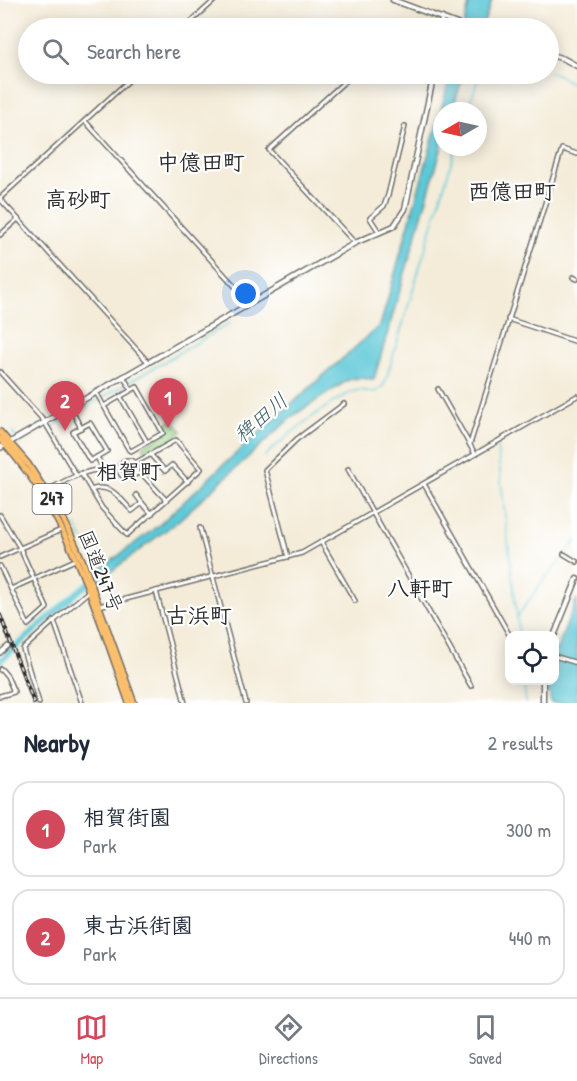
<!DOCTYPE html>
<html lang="en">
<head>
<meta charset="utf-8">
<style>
  :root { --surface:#fff; --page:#f2f2f3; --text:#1f2937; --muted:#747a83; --line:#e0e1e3; --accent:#d1495b }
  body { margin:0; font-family:"Patrick Hand","Klee One",sans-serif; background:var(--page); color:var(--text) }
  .controls { position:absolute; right:18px; bottom:18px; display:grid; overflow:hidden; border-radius:12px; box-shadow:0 3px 15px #0003 }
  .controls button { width:54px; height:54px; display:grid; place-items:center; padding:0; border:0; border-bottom:2px solid var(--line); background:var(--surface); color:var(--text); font:30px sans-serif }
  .compass { position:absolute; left:433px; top:102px; width:54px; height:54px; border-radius:50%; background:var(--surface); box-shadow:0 3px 15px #0003; rotate:261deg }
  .you { position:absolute; left:246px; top:294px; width:21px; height:21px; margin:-15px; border:4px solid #fff; border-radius:50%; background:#1a73e8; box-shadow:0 0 0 9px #1a73e833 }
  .badge { display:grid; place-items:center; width:39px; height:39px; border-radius:50%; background:var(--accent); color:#fff; font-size:20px; font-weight:700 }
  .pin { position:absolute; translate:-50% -50px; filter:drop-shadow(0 2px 3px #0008) }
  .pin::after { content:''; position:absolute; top:32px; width:21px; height:18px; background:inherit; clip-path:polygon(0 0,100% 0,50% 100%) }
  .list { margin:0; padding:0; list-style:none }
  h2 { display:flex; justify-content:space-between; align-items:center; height:78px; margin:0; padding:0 24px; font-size:26px }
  h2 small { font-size:20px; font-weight:400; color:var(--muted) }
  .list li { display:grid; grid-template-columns:39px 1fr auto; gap:18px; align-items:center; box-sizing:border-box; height:96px; margin:0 12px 12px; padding:0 12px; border:2px solid var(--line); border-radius:18px }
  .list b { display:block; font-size:22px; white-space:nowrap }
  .list p { margin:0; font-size:20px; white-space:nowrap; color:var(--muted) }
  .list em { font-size:20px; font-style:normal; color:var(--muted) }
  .icon { flex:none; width:33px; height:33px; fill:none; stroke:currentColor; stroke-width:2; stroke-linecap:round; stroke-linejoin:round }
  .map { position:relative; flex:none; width:577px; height:703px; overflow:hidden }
  .search { position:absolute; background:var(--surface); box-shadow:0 3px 15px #0003; left:18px; right:18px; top:18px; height:66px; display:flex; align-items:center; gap:15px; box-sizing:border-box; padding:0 21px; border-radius:33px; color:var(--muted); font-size:22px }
  .sheet { height:294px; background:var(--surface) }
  nav { display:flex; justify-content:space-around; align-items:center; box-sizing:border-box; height:84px; border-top:2px solid var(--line); background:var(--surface); font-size:16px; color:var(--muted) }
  nav a { display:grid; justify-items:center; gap:3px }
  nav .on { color:var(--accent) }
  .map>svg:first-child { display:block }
  .green { fill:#99d386; stroke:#627f58; stroke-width:1.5 }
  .water { fill:#5dc8d7; stroke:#447a81; stroke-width:1.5 }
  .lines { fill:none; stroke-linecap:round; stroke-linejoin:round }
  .stream { stroke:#5dc8d7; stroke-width:1.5 }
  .river { stroke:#5dc8d7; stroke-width:6 }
  .minor-casing { stroke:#716f68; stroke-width:6 }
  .tertiary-casing { stroke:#716f68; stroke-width:7 }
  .trunk-casing { stroke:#716f68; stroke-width:8 }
  .minor { stroke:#fff; stroke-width:3 }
  .tertiary { stroke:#fff; stroke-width:4 }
  .trunk { stroke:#fabe6d; stroke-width:5 }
  .rail-casing { stroke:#2b2b2b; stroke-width:4 }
  .rail { stroke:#fff; stroke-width:1.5; stroke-dasharray:4.5; stroke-linecap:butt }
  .labels { text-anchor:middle; stroke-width:4.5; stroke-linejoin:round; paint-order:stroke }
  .shield { fill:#fff; stroke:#6b6b6b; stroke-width:1.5 }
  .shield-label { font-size:18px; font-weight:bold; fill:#2b2b2b }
  .street-label { font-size:20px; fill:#2b2b2b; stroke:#fff }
  .water-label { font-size:21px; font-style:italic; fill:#3c6267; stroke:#fff }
  .quarter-label { font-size:22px; font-weight:bold; fill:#2b2b2b; stroke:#fff }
</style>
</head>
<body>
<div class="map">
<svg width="577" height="703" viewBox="0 0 577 703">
  <rect width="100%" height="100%" fill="#fff"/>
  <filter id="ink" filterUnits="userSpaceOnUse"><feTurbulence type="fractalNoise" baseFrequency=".0167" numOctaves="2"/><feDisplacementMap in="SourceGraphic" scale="12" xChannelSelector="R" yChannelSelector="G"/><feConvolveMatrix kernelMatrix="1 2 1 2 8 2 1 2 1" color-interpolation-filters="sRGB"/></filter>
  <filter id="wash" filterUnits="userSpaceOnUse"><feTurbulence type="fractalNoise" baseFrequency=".008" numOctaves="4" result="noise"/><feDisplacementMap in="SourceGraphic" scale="24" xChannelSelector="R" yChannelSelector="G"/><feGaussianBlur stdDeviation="1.35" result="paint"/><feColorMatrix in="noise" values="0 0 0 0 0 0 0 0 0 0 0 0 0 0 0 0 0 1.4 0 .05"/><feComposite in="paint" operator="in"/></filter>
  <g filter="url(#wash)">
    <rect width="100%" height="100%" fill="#f4ecd9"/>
    <path class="green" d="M172,420L182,431L174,439L147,454L143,446L167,432L162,426Z"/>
    <g class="water">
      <path d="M470,0H492L482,28H463Z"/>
      <path d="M451,74H464L452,111H442V147L374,379L357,378L348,380L294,415L178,521L97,582L94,574L159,525L223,465L378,327L381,323Z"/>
      <path d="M577,598V703H551L547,681L554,680L555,649H557Z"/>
    </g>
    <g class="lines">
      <g class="stream">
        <path d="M548,72L559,75L577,87"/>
        <path d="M467,111L480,74"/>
        <path d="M49,429L230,323"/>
        <path d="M12,432L21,445"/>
        <path d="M497,446L517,617"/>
        <path d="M265,456C286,436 326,404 352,392C365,385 373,401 385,383L456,147"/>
        <path d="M75,525L83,539"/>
        <path d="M519,636L517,617L540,585L577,540"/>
        <path d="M523,680L526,703"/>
      </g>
      <path class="river" d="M0,661L80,590L101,575"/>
    </g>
  </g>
  <g filter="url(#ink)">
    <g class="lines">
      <g class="minor-casing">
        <g id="minor">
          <path d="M184,28L215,0"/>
          <path d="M402,28L405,26"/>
          <path d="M353,74L269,150L355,243"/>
          <path d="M85,121L251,304"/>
          <path d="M0,198L136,74"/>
          <path d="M0,199L148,362"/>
          <path d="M379,232L370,218L384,206L388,195L405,126"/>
          <path d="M0,235L18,219"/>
          <path d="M573,277L577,279"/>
          <path d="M508,319L577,342"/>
          <path d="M0,372L44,421L76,475"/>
          <path d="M124,378L131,389"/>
          <path d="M438,389L475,454"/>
          <path d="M97,394L129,450L131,451L163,433L137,387L104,406"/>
          <path d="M120,396L147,442"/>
          <path d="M71,409L81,428"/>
          <path d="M90,423L107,451L90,461L73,432Z"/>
          <path d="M470,444L562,149L577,154"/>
          <path d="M150,454L165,471L172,465L188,482"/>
          <path d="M97,457L103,468"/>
          <circle cx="128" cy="469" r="9"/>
          <path d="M348,469L471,686"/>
          <path d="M81,473L102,508L127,535L201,469L176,440L135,463"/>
          <path d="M136,473L143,475L166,500"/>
          <path d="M424,484L510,636"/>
          <path d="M91,490C111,482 120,499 132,511L142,503L152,514"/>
          <path d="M47,491C73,475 89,469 119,467"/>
          <path d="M136,495L142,503"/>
          <path d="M0,515L20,548L47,608L28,625L0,566"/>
          <path d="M200,528L246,703"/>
          <path d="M321,542L355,601"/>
          <path d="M564,554L577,562"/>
          <path d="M0,557L61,530"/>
          <path d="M288,557L265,470L297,439L344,404"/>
          <path d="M11,589L75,560"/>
          <path d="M156,591L185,703"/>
          <path d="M99,606L302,553L577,396"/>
          <path d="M0,653L8,646"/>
          <path d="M554,656L577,663"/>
          <path d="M0,670L1,669L7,676L14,692L0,696"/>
          <path d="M39,703L23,649L54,621"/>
          <path d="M82,703L54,621L89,591"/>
        </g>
      </g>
      <g class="tertiary-casing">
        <g id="tertiary">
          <path d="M393,0L468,28"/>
          <path d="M440,28L442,18"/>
          <path d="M548,54L564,59L577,66"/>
          <path d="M0,448L355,243L394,226L405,209L434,74"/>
          <path d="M554,636L577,579"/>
          <path d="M543,680V703"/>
        </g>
      </g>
      <g class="trunk-casing">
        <g id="trunk">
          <path d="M0,432L28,464L63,518L83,562L134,703"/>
          <path d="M0,439C69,512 96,611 129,703"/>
        </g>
      </g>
      <use href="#minor" class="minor"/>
      <use href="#tertiary" class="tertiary"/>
      <use href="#trunk" class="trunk"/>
      <g class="rail-casing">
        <path id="rail" d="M0,615L34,703"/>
      </g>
      <use href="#rail" class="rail"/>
    </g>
  </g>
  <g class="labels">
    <rect class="shield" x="32.5" y="484" width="39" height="30" rx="4.5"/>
    <g class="shield-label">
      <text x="52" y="505">247</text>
    </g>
    <g class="street-label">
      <text transform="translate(101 571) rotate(68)" y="7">国道247号</text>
    </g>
    <g class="water-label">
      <text transform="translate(261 418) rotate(-41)" y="7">稗田川</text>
    </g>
    <g class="quarter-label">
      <text x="201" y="170">中億田町</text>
      <text x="512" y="199">西億田町</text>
      <text x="78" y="207">高砂町</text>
      <text x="129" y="479">相賀町</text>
      <text x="420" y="596">八軒町</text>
      <text x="199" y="623">古浜町</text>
    </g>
  </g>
</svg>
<div class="controls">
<button><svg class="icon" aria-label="locate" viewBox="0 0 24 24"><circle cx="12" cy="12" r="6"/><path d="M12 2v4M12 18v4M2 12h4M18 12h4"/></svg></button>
</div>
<svg class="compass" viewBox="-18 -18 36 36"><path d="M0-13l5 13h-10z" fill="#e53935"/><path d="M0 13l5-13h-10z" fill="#747a83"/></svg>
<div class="you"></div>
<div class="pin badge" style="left:168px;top:428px">1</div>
<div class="pin badge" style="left:65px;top:431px">2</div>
<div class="search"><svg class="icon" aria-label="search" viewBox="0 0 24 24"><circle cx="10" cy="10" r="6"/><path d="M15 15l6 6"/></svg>Search here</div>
</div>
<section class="sheet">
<h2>Nearby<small>2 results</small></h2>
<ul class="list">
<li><span class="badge">1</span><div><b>相賀街園</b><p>Park</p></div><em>300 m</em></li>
<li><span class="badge">2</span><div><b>東古浜街園</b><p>Park</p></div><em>440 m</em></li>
</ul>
</section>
<nav>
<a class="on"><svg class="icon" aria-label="map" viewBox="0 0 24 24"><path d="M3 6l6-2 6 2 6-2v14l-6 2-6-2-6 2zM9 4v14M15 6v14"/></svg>Map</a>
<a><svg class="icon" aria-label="directions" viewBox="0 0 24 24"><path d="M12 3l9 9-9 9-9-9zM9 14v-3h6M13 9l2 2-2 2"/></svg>Directions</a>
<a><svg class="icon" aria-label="saved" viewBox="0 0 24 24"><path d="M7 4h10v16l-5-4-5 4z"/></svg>Saved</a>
</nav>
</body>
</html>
